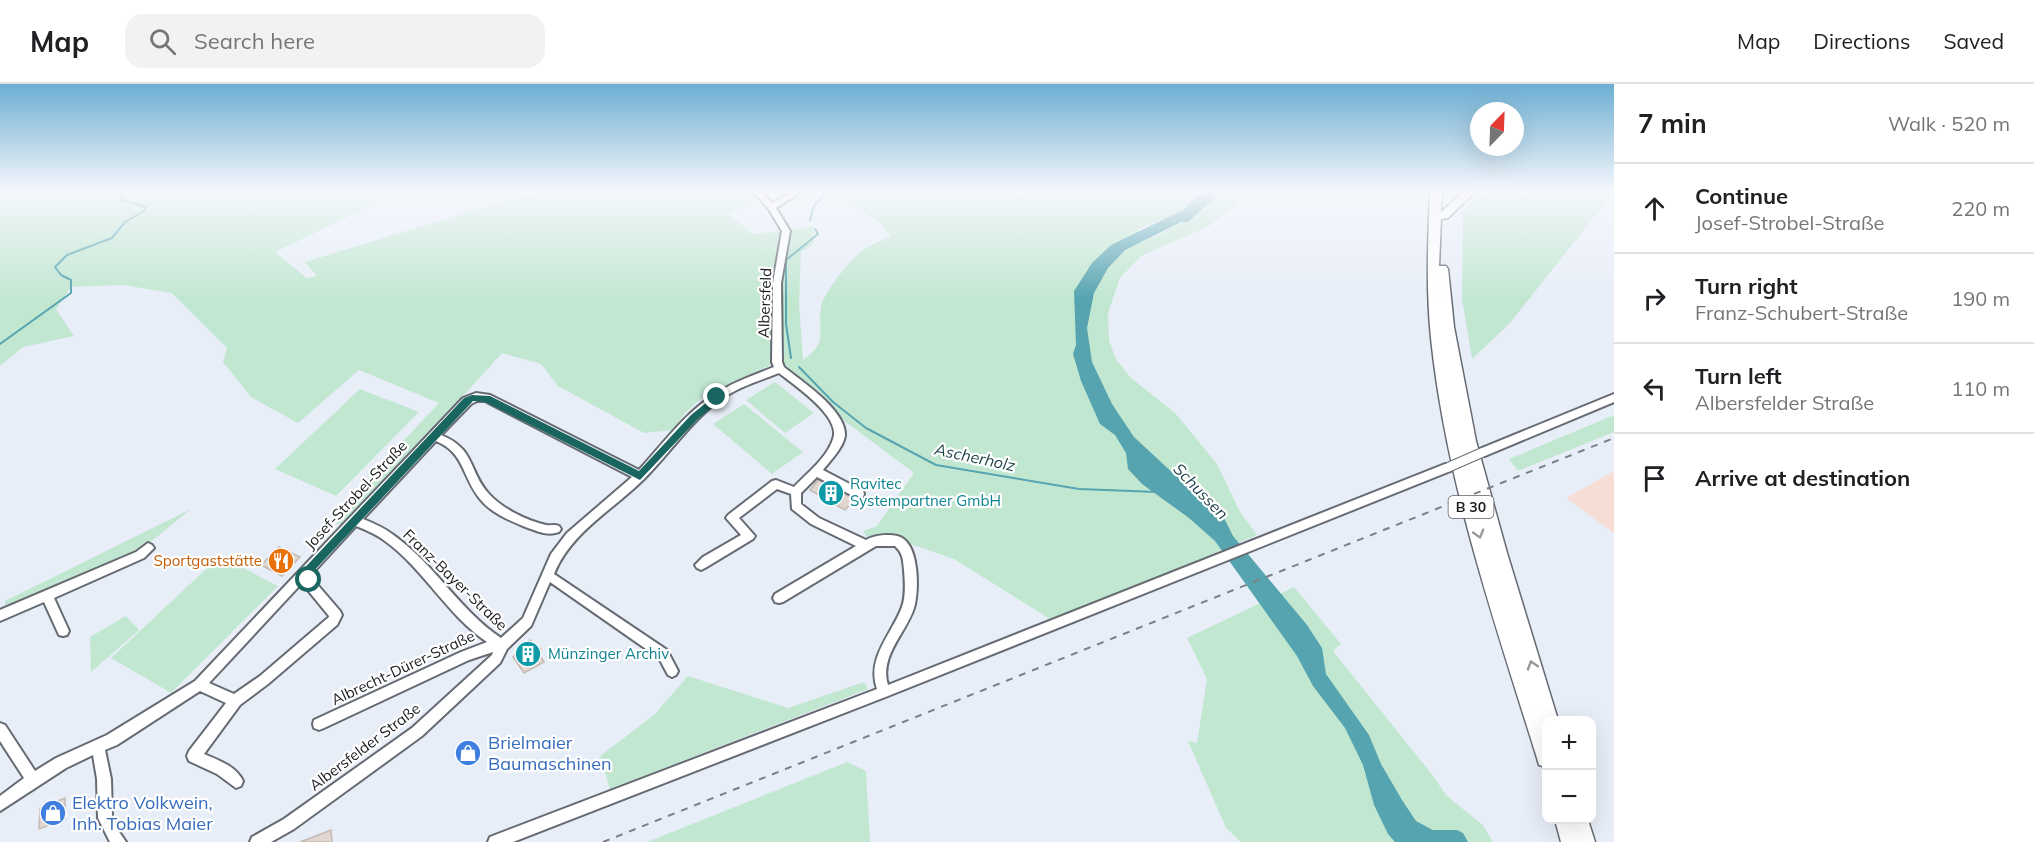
<!DOCTYPE html>
<html lang="en">
<head>
<meta charset="utf-8">
<style>
  :root { --surface:#fff; --page:#f2f2f2; --text:#202124; --muted:#757577; --line:#e0e0e0 }
  body { margin:0; font-family:Mulish,sans-serif; background:var(--page); color:var(--text) }
  .controls { position:absolute; right:18px; bottom:18px; display:grid; overflow:hidden; border-radius:12px; box-shadow:0 6px 24px #0002 }
  .controls button { width:54px; height:54px; display:grid; place-items:center; padding:0; border:0; border-bottom:2px solid var(--line); background:var(--surface); color:var(--text); font:30px sans-serif }
  .compass { position:absolute; left:1470px; top:18px; width:54px; height:54px; border-radius:50%; background:var(--surface); box-shadow:0 6px 24px #0002; rotate:23deg }
  .stop { position:absolute; width:18px; height:18px; margin:-14px; border:4px solid #196560; border-radius:50%; background:#fff }
  .stop.end { background:#196560; border-color:#fff; box-shadow:0 2px 6px #0008 }
  .list { margin:0; padding:0; list-style:none }
  h2 { display:flex; justify-content:space-between; align-items:center; height:78px; margin:0; padding:0 24px; font-size:26px }
  h2 small { font-size:20px; font-weight:400; color:var(--muted) }
  .list li { display:grid; grid-template-columns:39px 1fr auto; gap:18px; align-items:center; box-sizing:border-box; height:90px; padding:0 24px; border-top:2px solid var(--line) }
  .list b { display:block; font-size:22px; white-space:nowrap }
  .list p { margin:0; font-size:20px; white-space:nowrap; color:var(--muted) }
  .list em { font-size:20px; font-style:normal; color:var(--muted) }
  .icon { flex:none; width:33px; height:33px; fill:none; stroke:currentColor; stroke-width:2; stroke-linecap:round; stroke-linejoin:round }
  .map { position:relative; flex:none; width:1614px; height:758px; overflow:hidden }
  header { display:flex; align-items:center; gap:36px; box-sizing:border-box; height:84px; padding:0 30px; background:var(--surface); border-bottom:2px solid var(--line) }
  header strong { font-size:28px }
  nav { display:flex; gap:33px; margin-inline-start:auto; font-size:21px }
  .search { width:420px; height:54px; background:var(--page); display:flex; align-items:center; gap:15px; box-sizing:border-box; padding:0 21px; border-radius:18px; color:var(--muted); font-size:22px }
  main { display:flex }
  aside { flex:1; background:var(--surface) }
  .map>svg:first-child { display:block }
  .industrial { fill:#f6ddd5 }
  .green { fill:#c2e7d1 }
  .water { fill:#56a4b0 }
  .lines { fill:none; stroke-linecap:round; stroke-linejoin:round }
  .stream { stroke:#56a4b0; stroke-width:2 }
  .river { fill:#56a4b0; fill-rule:evenodd }
  .building { fill:#e1d6d0; stroke:#c5bab4; stroke-width:1.5 }
  .minor-casing { stroke:#666b73; stroke-width:4 }
  .highway-casing { stroke:#666b73; stroke-width:3 }
  .minor { fill:#fff; fill-rule:evenodd }
  .highway { fill:#fff; fill-rule:evenodd }
  .rail { stroke:#7b7f86; stroke-width:2; stroke-dasharray:7 7; stroke-linecap:butt }
  .minor-bridge-casing { stroke:#666b73; stroke-width:11; stroke-linecap:butt }
  .minor-bridge { stroke:#fff; stroke-width:9 }
  .oneway { stroke:#98989a }
  .route { fill:#196560 }
  .labels { text-anchor:middle; stroke-width:4.5; stroke-linejoin:round; paint-order:stroke }
  .shield { fill:#fff; stroke:#5e5f62; stroke-width:1.5 }
  .shield-label { font-size:14px; font-weight:bold; fill:#191b1f }
  .street-label { font-size:15px; fill:#191b1f; stroke:#fff }
  .culture-label { font-size:15px; fill:#0d838f; stroke:#fff; text-anchor:start }
  .food-label { font-size:15px; fill:#c56008; stroke:#fff; text-anchor:end }
  .water-label { font-size:16px; font-style:italic; fill:#1f444a; stroke:#fff }
  .near-shop-label { font-size:18px; fill:#366cbe; stroke:#fff; text-anchor:start }
</style>
</head>
<body>
<header>
<strong>Map</strong>
<div class="search"><svg class="icon" aria-label="search" viewBox="0 0 24 24"><circle cx="10" cy="10" r="6"/><path d="M15 15l6 6"/></svg>Search here</div>
<nav><a>Map</a><a>Directions</a><a>Saved</a></nav>
</header>
<main>
<div class="map">
<svg width="1614" height="758" viewBox="0 0 1614 758">
  <rect width="100%" height="100%" fill="#e8eef8"/>
  <path class="industrial" d="M1614,387V449L1566,414Z"/>
  <g class="green">
    <path d="M0,108H395L394,111L275,168L307,194L317,192L305,178L534,108H752L759,115L728,130L753,150L796,145L813,141L814,160L801,168L799,219L803,276C829,259 817,247 821,223C824,208 850,176 862,167C870,161 881,156 891,152L880,139L845,116L861,108H1201L1183,126L1137,146L1155,153C1177,140 1203,132 1216,108H1253L1209,142L1141,172L1120,194L1108,229L1109,257L1116,275L1130,293L1176,330L1217,380L1240,428L1257,451L1212,470L1222,475L1058,540L954,475L887,452L868,454L863,447L877,442L914,389L823,321L777,278L705,311L686,328L673,346L644,349L558,302L541,280L502,269L345,442L336,439L342,432L335,429L439,319L359,286L298,339L251,313L223,278L227,264L172,209L123,201L71,203L56,225L74,252L23,263L0,282Z"/>
    <path d="M1489,108H1614L1509,240L1472,275L1462,215L1463,130C1466,117 1476,112 1489,108Z"/>
    <path d="M775,298L814,329L785,349L746,316Z"/>
    <path d="M360,305L419,328L336,412L275,385Z"/>
    <path d="M744,320L803,368L772,390L713,340Z"/>
    <path d="M1614,331V348L1518,387L1509,375Z"/>
    <path d="M191,425L136,470L5,525V517Z"/>
    <path d="M220,472L278,502L171,609L111,574Z"/>
    <path d="M1294,503L1341,560L1333,567L1430,688L1447,712L1483,741L1493,758H1241L1226,744L1188,657L1197,659L1207,595L1187,554Z"/>
    <path d="M126,532L139,546L91,588L90,553Z"/>
    <path d="M688,592L788,624L864,598L868,605L610,705L600,672L654,631Z"/>
    <path d="M847,678L866,687L870,758H647Z"/>
  </g>
  <path class="water" d="M1201,108H1216L1214,117L1210,118L1188,138H1181L1125,166L1108,184L1094,209L1087,244L1092,278L1112,320L1134,353L1175,391L1221,428L1233,452L1307,541L1322,564L1326,590L1369,651L1381,680L1402,716L1416,737L1431,745L1446,758H1395L1388,750L1374,721L1363,681L1345,644L1313,602L1297,572L1215,457L1189,434L1142,400L1128,385L1126,369L1115,351L1100,340L1081,297L1073,270L1076,261L1074,207L1092,179L1111,161L1183,126Z"/>
  <g class="lines">
    <g class="stream">
      <path d="M810,136L814,122L826,108"/>
      <path d="M0,260L71,209V196L61,191L55,183L67,171L112,154L125,138L144,127L146,124L143,122L121,116L124,108"/>
      <path d="M791,274L786,240V176L818,150L815,145"/>
      <path d="M799,283L833,318L866,344L936,381L1079,405L1157,408"/>
    </g>
    <path class="river" d="M1428,746H1457L1463,749L1468,758H1420L1422,749Z"/>
  </g>
  <g class="building">
    <path d="M818,396L845,410L854,416L845,426L810,406Z"/>
    <path d="M279,463L300,473L282,492L261,481Z"/>
    <path d="M530,556L541,565L537,567L544,578L524,589L513,573Z"/>
    <path d="M65,714V735L39,745L40,724Z"/>
    <path d="M331,746L332,758H300Z"/>
  </g>
  <g class="lines">
    <g class="minor-casing">
      <g id="minor">
        <path d="M753,108H761L772,119L792,108H801L776,124L790,147L781,199L782,278L784,283C801,297 846,326 845,351C844,363 830,377 823,386L863,407L864,410L863,413H855L817,393L801,409V420L819,434L866,456C874,451 888,450 897,452C920,457 919,507 914,524C906,549 879,572 888,601L1445,380H1453L1454,383L1453,386L888,612L513,758H488L490,753L495,751L877,605C866,574 892,550 902,523C906,512 905,498 904,486C903,476 903,469 895,462H876L783,518L779,519L775,518L773,514L775,510L856,462L811,440L792,425L791,410L777,405L739,434L755,452L753,455L705,484L701,486L697,484L695,481L703,473L741,451L726,434L728,431L772,397L776,396L794,403C807,389 827,374 833,355C842,333 794,301 779,289C759,297 738,303 720,316C691,337 670,369 644,395C613,426 571,448 554,490L667,566L678,587L676,591L672,593L668,591L659,574L550,498L531,542L507,565L500,579L422,652L294,745L271,758H250L252,753L284,735L412,644L492,571L493,568L469,576L324,644L319,646L314,644L313,640L314,636L461,568L487,558C447,531 424,485 385,457C376,450 366,446 356,442L310,492L340,527L342,531L337,541L268,600L240,621L204,670C218,676 236,682 243,697L241,702L236,704L217,690L189,677L187,672L189,667L226,619L200,607L117,661L105,666L111,695L112,734L117,745L126,758H110L98,734L97,695L93,671L66,684L0,727V712L24,694L0,657V639L5,641L35,687L56,674L107,651L195,597L463,314L476,309L490,311L639,386C662,361 685,329 715,310C733,298 754,291 774,283L772,278L773,199L782,147L768,124ZM477,317H485L632,393L567,449L551,470L523,534L501,554C459,526 434,479 392,450C383,443 373,439 363,435L436,357C465,369 462,393 480,415C492,430 511,437 528,444C540,448 547,452 559,448L561,445L559,442C554,440 550,442 546,441C526,436 503,425 489,410C468,387 476,365 441,351L471,320ZM302,499L329,532V533L260,592L234,610L209,599Z"/>
        <path d="M1614,310V318L1485,372H1477L1476,369L1477,366Z"/>
        <path d="M148,459L152,461L154,464L144,474L54,514L69,547L67,551L63,552L59,551L44,518L0,537V526L136,468Z"/>
      </g>
    </g>
    <g class="highway-casing">
      <g id="highway">
        <path d="M1430,108H1442L1441,128L1463,108H1475L1448,134L1441,135L1439,182H1446L1448,185L1454,243L1476,357L1507,469L1558,636H1546V683L1539,681L1537,674C1494,536 1446,398 1431,254C1426,205 1428,157 1430,108Z"/>
        <path d="M1555,736H1588L1595,758H1561Z"/>
      </g>
    </g>
    <use href="#minor" class="minor"/>
    <use href="#highway" class="highway"/>
    <path class="rail" d="M603,758L1614,354"/>
    <g class="minor-bridge-casing">
      <path id="minor-bridge" d="M1449,383L1481,369"/>
    </g>
    <use href="#minor-bridge" class="minor-bridge"/>
  </g>
  <defs><path id="oneway-chevron" d="M-2-3.5L2.5 0L-2 3.5" fill="none" stroke-width="1.6" stroke-linecap="round" stroke-linejoin="round" transform="scale(1.5)"/></defs>
  <g class="oneway">
    <use href="#oneway-chevron" transform="translate(1479 450) rotate(74)"/>
    <use href="#oneway-chevron" transform="translate(1532 581) rotate(-108)"/>
  </g>
  <linearGradient id="sky" x2="0" y2="1"><stop stop-color="#6daed2"/><stop offset="0.5" stop-color="#f5f7fc"/><stop offset="1" stop-color="#f5f7fc" stop-opacity="0"/></linearGradient>
  <rect width="1614" height="214" fill="url(#sky)"/>
  <path class="route" d="M717,310L720,311V316L697,336L640,396L485,318L473,317L310,491L314,496L312,500H305L297,492L464,314L472,311L490,312L639,387L691,331Z"/>
  <defs>
    <g id="building-disc" transform="scale(1.35)"><circle r="9.5" fill="#0f9aa8" stroke="#fff"/><path d="M-4-6H4V6H1V3H-1V6H-4ZM-2.5-4.3h1.7v1.8h-1.7ZM.8-4.3h1.7v1.8H.8ZM-2.5-1h1.7V.8h-1.7ZM.8-1h1.7V.8H.8Z" fill="#fff"/></g>
    <g id="restaurant-disc" transform="scale(1.35)"><circle r="9.5" fill="#e8710a" stroke="#fff"/><path d="M-5-6h1v4h1v-4h1v4h1v-4h1v5L-1.5 .5V6h-2V.5L-5-1ZM5-6V6H3V1.5H1.5Q1.5-4 5-6Z" fill="#fff"/></g>
    <g id="shop-disc" transform="scale(1.35)"><circle r="9.5" fill="#3f7fe0" stroke="#fff"/><path d="M-5-2.5h2.3a2.7 3.5 0 0 1 5.4 0H5L5.5 6h-11ZM-1.5-2.5h3a1.5 2.3 0 0 0-3 0Z" fill="#fff"/></g>
  </defs>
  <g fill-rule="evenodd">
    <use href="#building-disc" x="831" y="409"/>
    <use href="#restaurant-disc" x="281" y="477"/>
    <use href="#building-disc" x="528" y="570"/>
    <use href="#shop-disc" x="468" y="669"/>
    <use href="#shop-disc" x="53" y="729"/>
  </g>
  <g class="labels">
    <rect class="shield" x="1448.5" y="412" width="45" height="22" rx="4.5"/>
    <g class="shield-label">
      <text x="1471" y="428">B 30</text>
    </g>
    <g class="street-label">
      <text transform="translate(765 219) rotate(-88)" y="5">Albersfeld</text>
      <text transform="translate(356 411) rotate(-47)" y="5">Josef-Strobel-Straße</text>
      <text transform="translate(455 496) rotate(44)" y="5">Franz-Bayer-Straße</text>
      <text transform="translate(403 584) rotate(-25)" y="5">Albrecht-Dürer-Straße</text>
      <text transform="translate(365 663) rotate(-37)" y="5">Albersfelder Straße</text>
    </g>
    <g class="culture-label">
      <text x="850" y="405">Ravitec<tspan x="850" dy="17">Systempartner GmbH</tspan></text>
      <text x="548" y="575">Münzinger Archiv</text>
    </g>
    <g class="food-label">
      <text x="262" y="482">Sportgaststätte</text>
    </g>
    <g class="water-label">
      <text transform="translate(975 373) rotate(12)" y="6">Ascherholz</text>
      <text transform="translate(1201 407) rotate(46)" y="6">Schussen</text>
    </g>
    <g class="near-shop-label">
      <text x="488" y="665">Brielmaier<tspan x="488" dy="21">Baumaschinen</tspan></text>
      <text x="72" y="725">Elektro Volkwein,<tspan x="72" dy="21">Inh. Tobias Maier</tspan></text>
    </g>
  </g>
</svg>
<div class="controls">
<button>+</button>
<button>−</button>
</div>
<svg class="compass" viewBox="-18 -18 36 36"><path d="M0-13l5 13h-10z" fill="#e53935"/><path d="M0 13l5-13h-10z" fill="#757577"/></svg>
<div class="stop" style="left:309px;top:496px"></div>
<div class="stop end" style="left:717px;top:313px"></div>
</div>
<aside>
<h2>7 min<small>Walk · 520 m</small></h2>
<ul class="list">
<li><svg class="icon" aria-label="ahead" viewBox="0 0 24 24"><path d="M12 20V5M6 11l6-6 6 6"/></svg><div><b>Continue</b><p>Josef-Strobel-Straße</p></div><em>220 m</em></li>
<li><svg class="icon" aria-label="right" viewBox="0 0 24 24"><path d="M7 20v-9h11M14 6l5 5-5 5"/></svg><div><b>Turn right</b><p>Franz-Schubert-Straße</p></div><em>190 m</em></li>
<li><svg class="icon" aria-label="left" viewBox="0 0 24 24"><path d="M17 20v-9H6M10 6l-5 5 5 5"/></svg><div><b>Turn left</b><p>Albersfelder Straße</p></div><em>110 m</em></li>
<li><svg class="icon" aria-label="arrive" viewBox="0 0 24 24"><path d="M6 21V4h12l-3 4 3 4H6"/></svg><div><b>Arrive at destination</b></div></li>
</ul>
</aside>
</main>
</body>
</html>
